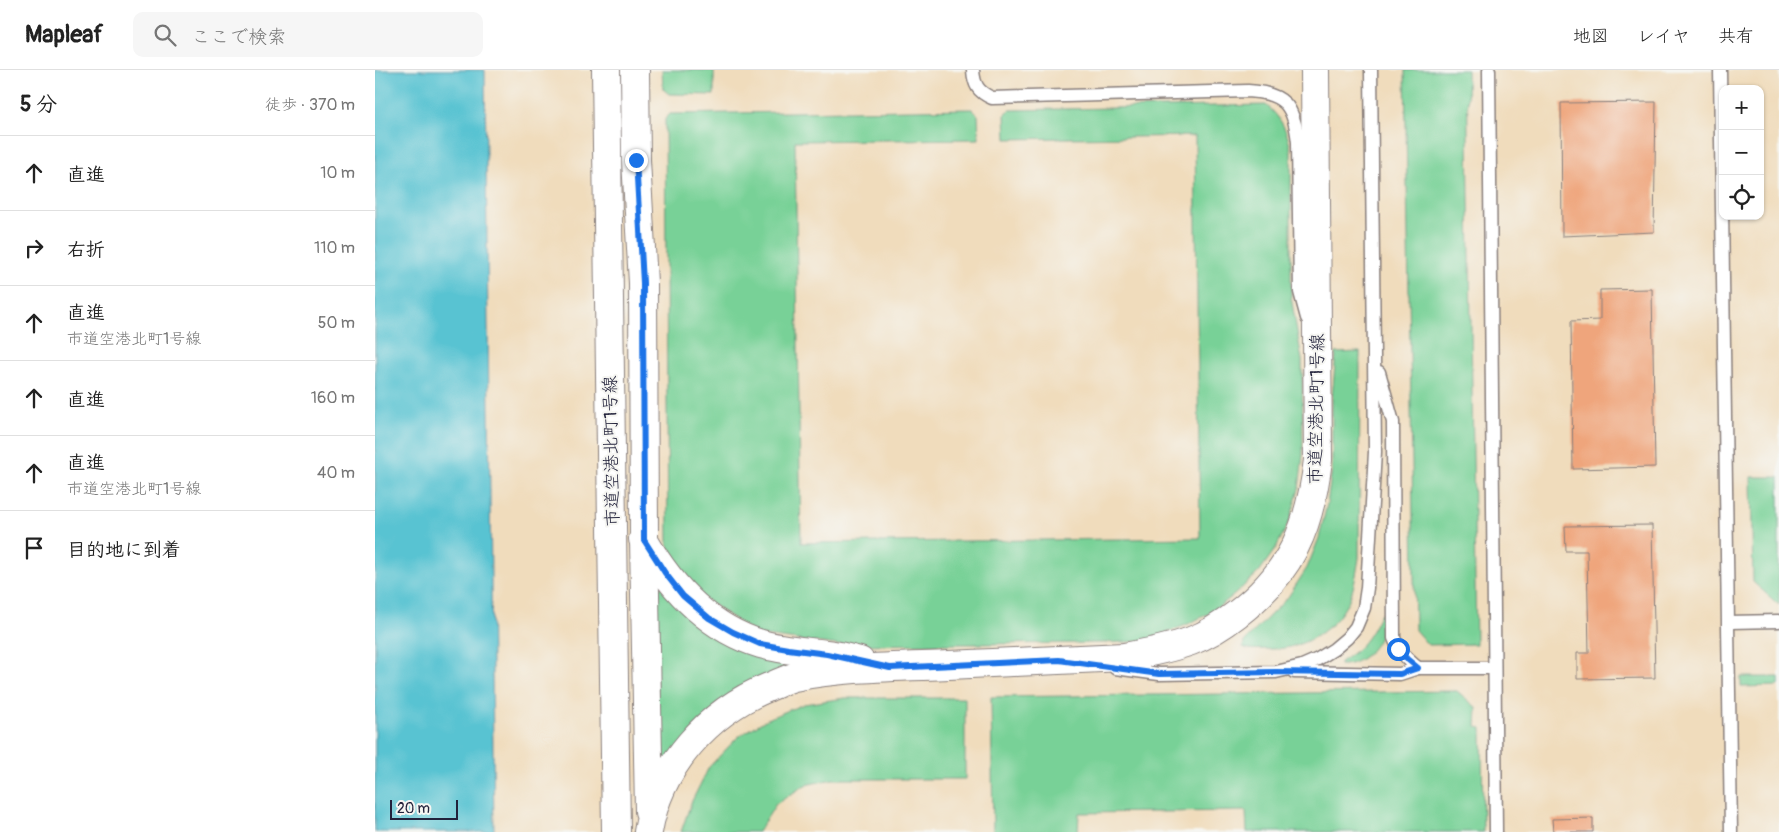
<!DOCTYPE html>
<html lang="ja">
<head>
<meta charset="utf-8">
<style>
  :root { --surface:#fff; --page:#f6f6f6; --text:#222; --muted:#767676; --line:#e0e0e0 }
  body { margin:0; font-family:Pangolin,"Klee One",sans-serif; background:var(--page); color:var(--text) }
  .controls { position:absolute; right:15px; top:15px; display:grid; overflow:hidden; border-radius:10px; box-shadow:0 1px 4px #0004 }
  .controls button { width:45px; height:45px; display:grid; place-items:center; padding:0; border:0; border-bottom:1px solid var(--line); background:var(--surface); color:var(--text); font:25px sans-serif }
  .scale { position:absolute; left:15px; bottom:12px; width:68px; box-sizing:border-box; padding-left:5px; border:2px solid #22223b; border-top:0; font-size:14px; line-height:18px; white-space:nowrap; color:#22223b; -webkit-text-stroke:4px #f6f6f2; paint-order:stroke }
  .stop { position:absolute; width:15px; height:15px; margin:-11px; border:4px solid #1a73e8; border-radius:50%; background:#fff }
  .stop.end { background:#1a73e8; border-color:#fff; box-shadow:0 1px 5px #0008 }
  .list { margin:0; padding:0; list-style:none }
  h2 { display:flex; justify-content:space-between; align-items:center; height:65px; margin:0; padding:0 20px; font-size:21px }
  h2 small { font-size:16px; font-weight:400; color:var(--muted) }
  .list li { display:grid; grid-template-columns:32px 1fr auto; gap:15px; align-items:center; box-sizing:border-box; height:75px; padding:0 20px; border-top:1px solid var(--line) }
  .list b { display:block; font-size:19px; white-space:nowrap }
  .list p { margin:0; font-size:16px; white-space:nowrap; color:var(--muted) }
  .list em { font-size:16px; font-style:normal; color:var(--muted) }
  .icon { flex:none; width:28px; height:28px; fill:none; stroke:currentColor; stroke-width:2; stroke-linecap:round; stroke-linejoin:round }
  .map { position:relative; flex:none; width:1404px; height:762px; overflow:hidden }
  header { display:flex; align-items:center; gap:30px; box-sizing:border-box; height:70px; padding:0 25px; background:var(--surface); border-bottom:1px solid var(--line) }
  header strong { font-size:24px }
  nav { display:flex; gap:28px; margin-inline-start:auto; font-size:18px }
  .search { width:350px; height:45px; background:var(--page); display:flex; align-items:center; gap:12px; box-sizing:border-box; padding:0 18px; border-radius:10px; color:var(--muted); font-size:19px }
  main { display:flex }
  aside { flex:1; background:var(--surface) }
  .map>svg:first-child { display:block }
  .green { fill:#78d197; stroke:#4d7a69 }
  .water { fill:#58c3d2; stroke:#3d7286 }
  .building { fill:#efa57b }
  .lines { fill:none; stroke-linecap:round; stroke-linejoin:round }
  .service-casing { stroke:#897f7c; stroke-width:15 }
  .tertiary-casing { stroke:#897f7c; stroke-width:30 }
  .service { stroke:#fff; stroke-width:12 }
  .tertiary { stroke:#fff; stroke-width:28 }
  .route { stroke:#1a73e8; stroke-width:6 }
  .labels { text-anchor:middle; stroke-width:4; stroke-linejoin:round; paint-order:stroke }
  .street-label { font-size:18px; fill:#22223b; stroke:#f6f6f2 }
</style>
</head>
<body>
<header>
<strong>Mapleaf</strong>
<div class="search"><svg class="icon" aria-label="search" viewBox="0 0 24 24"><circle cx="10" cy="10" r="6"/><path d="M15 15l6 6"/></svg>ここで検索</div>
<nav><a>地図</a><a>レイヤ</a><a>共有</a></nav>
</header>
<main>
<aside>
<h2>5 分<small>徒歩 · 370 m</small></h2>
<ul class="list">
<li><svg class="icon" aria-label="ahead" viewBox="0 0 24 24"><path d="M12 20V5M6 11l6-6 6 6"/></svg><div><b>直進</b></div><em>10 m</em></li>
<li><svg class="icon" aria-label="right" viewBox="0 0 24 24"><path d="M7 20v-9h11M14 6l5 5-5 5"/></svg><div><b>右折</b></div><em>110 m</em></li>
<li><svg class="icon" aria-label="ahead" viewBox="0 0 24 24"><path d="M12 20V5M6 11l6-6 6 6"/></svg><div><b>直進</b><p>市道空港北町1号線</p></div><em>50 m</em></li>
<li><svg class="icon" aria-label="ahead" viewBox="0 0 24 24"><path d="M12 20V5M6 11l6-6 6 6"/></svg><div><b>直進</b></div><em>160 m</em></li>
<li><svg class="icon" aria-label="ahead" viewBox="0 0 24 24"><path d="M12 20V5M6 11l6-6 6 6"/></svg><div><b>直進</b><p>市道空港北町1号線</p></div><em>40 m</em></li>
<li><svg class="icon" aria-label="arrive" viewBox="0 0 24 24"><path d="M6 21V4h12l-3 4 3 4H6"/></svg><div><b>目的地に到着</b></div></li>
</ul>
</aside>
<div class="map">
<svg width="1404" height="762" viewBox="0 0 1404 762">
  <rect width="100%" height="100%" fill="#f6f6f2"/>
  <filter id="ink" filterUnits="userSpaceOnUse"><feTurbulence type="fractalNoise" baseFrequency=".02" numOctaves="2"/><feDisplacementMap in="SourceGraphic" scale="10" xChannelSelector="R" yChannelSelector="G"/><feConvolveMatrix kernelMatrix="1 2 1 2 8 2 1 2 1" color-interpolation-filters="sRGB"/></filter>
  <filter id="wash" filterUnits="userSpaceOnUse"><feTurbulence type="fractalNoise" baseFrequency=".0096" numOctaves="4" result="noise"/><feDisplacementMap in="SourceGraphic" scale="20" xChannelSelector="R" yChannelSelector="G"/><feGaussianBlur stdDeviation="1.12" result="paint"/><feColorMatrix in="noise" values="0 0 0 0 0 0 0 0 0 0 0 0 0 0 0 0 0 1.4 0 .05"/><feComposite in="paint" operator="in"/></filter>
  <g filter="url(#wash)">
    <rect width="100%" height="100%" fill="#f0dcbc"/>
    <g class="green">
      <path d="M287,0H339V25L294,24L288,19Z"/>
      <path d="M1030,0H1092L1101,574L1053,575L1040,560Z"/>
      <path d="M891,35C907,48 912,61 916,80V227L927,290L928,385L924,419L915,450L901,478L884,502L859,525L837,542L811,555L770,571L726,573L463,575L382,565L327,527L307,501L293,475L290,49L295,44L597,39L603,45L604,69L420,71L426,473L825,468L820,66L631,69L630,44L635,40Z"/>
      <path d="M985,282L984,488C981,505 979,524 969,539C954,564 923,580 894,579C886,579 875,581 868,577L869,572L913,527L932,498L944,468L952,434L957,399V328L961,283Z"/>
      <path d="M1376,407H1404V535L1378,512Z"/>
      <path d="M279,513L413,590L416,596L288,693L282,692Z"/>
      <path d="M1006,543L1009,544C1008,551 1008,558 1006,564C1000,581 983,596 965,595V592C987,579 995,566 1006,543Z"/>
      <path d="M1366,607H1404V616L1366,617Z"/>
      <path d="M1082,621L1102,638L1101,657L1107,658L1108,762H872L871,741L704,743L703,762H618L616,627Z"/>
      <path d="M470,628H590V709H458L430,715L401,734L383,762H306L316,733L334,697L363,667L392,649L429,634Z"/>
    </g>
    <path class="water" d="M0,0H110L119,762H0Z"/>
    <g id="blocks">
      <g class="building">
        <path d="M1281,32L1279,162L1187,166L1186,33Z"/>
        <path d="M1277,219L1280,397L1198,399L1196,251L1225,250V220Z"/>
        <path d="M1277,455L1280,608L1202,609V583H1214L1212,481H1191L1190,456Z"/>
        <path d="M1218,748V762H1178L1177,749Z"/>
      </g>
    </g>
  </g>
  <g filter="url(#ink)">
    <use href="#blocks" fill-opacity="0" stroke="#897f7c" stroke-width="1"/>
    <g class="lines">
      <g class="service-casing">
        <g id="service">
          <path d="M598,0C599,15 603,22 617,28L873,21C910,23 919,36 923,72L925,222L932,248"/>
          <path d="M1114,0L1121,762"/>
          <path d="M1345,0L1356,762"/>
          <path d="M1004,302L1018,352L1019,568C1024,582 1032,589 1043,598"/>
          <path d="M1354,552L1404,551"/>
          <path d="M740,598L784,604L901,602L927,596L943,589L959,579L972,568L981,557L989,538L992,518L1000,382L996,0"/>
          <path d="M919,602L1025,604L1043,598H1119"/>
        </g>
      </g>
      <g class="tertiary-casing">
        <g id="tertiary">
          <path d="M231,0L241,762"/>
          <path d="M260,0L261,90L268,213L269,470L274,741"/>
          <path d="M268,469C295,516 332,558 386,574C407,580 429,581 451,584C462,585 473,588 485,591"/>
          <path d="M273,762C284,696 333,642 394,617C402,614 411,609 419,607C469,597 523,597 574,595C632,592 691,590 749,587C772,583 794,579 816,571C832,565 848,555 862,544C917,502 935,457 943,390L940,0"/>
        </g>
      </g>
      <use href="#service" class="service"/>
      <use href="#tertiary" class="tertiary"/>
    </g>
  </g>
  <g class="lines" filter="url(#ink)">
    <path class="route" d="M261,90L268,213L269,470L290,503L308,526L334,548L358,562L385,574L413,579L452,584L515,598L684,590L784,604L901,602L1025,604L1043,598L1032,589L1023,579"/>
  </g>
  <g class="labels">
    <g class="street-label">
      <text transform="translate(941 339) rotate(-89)" y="6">市道空港北町1号線</text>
      <text transform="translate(236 381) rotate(-91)" y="6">市道空港北町1号線</text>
    </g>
  </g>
</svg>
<div class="controls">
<button>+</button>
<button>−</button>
<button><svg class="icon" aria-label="locate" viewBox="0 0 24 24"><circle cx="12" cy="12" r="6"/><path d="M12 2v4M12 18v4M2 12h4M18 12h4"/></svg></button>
</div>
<div class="scale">20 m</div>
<div class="stop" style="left:1023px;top:579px"></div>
<div class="stop end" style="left:261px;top:90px"></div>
</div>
</main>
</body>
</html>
